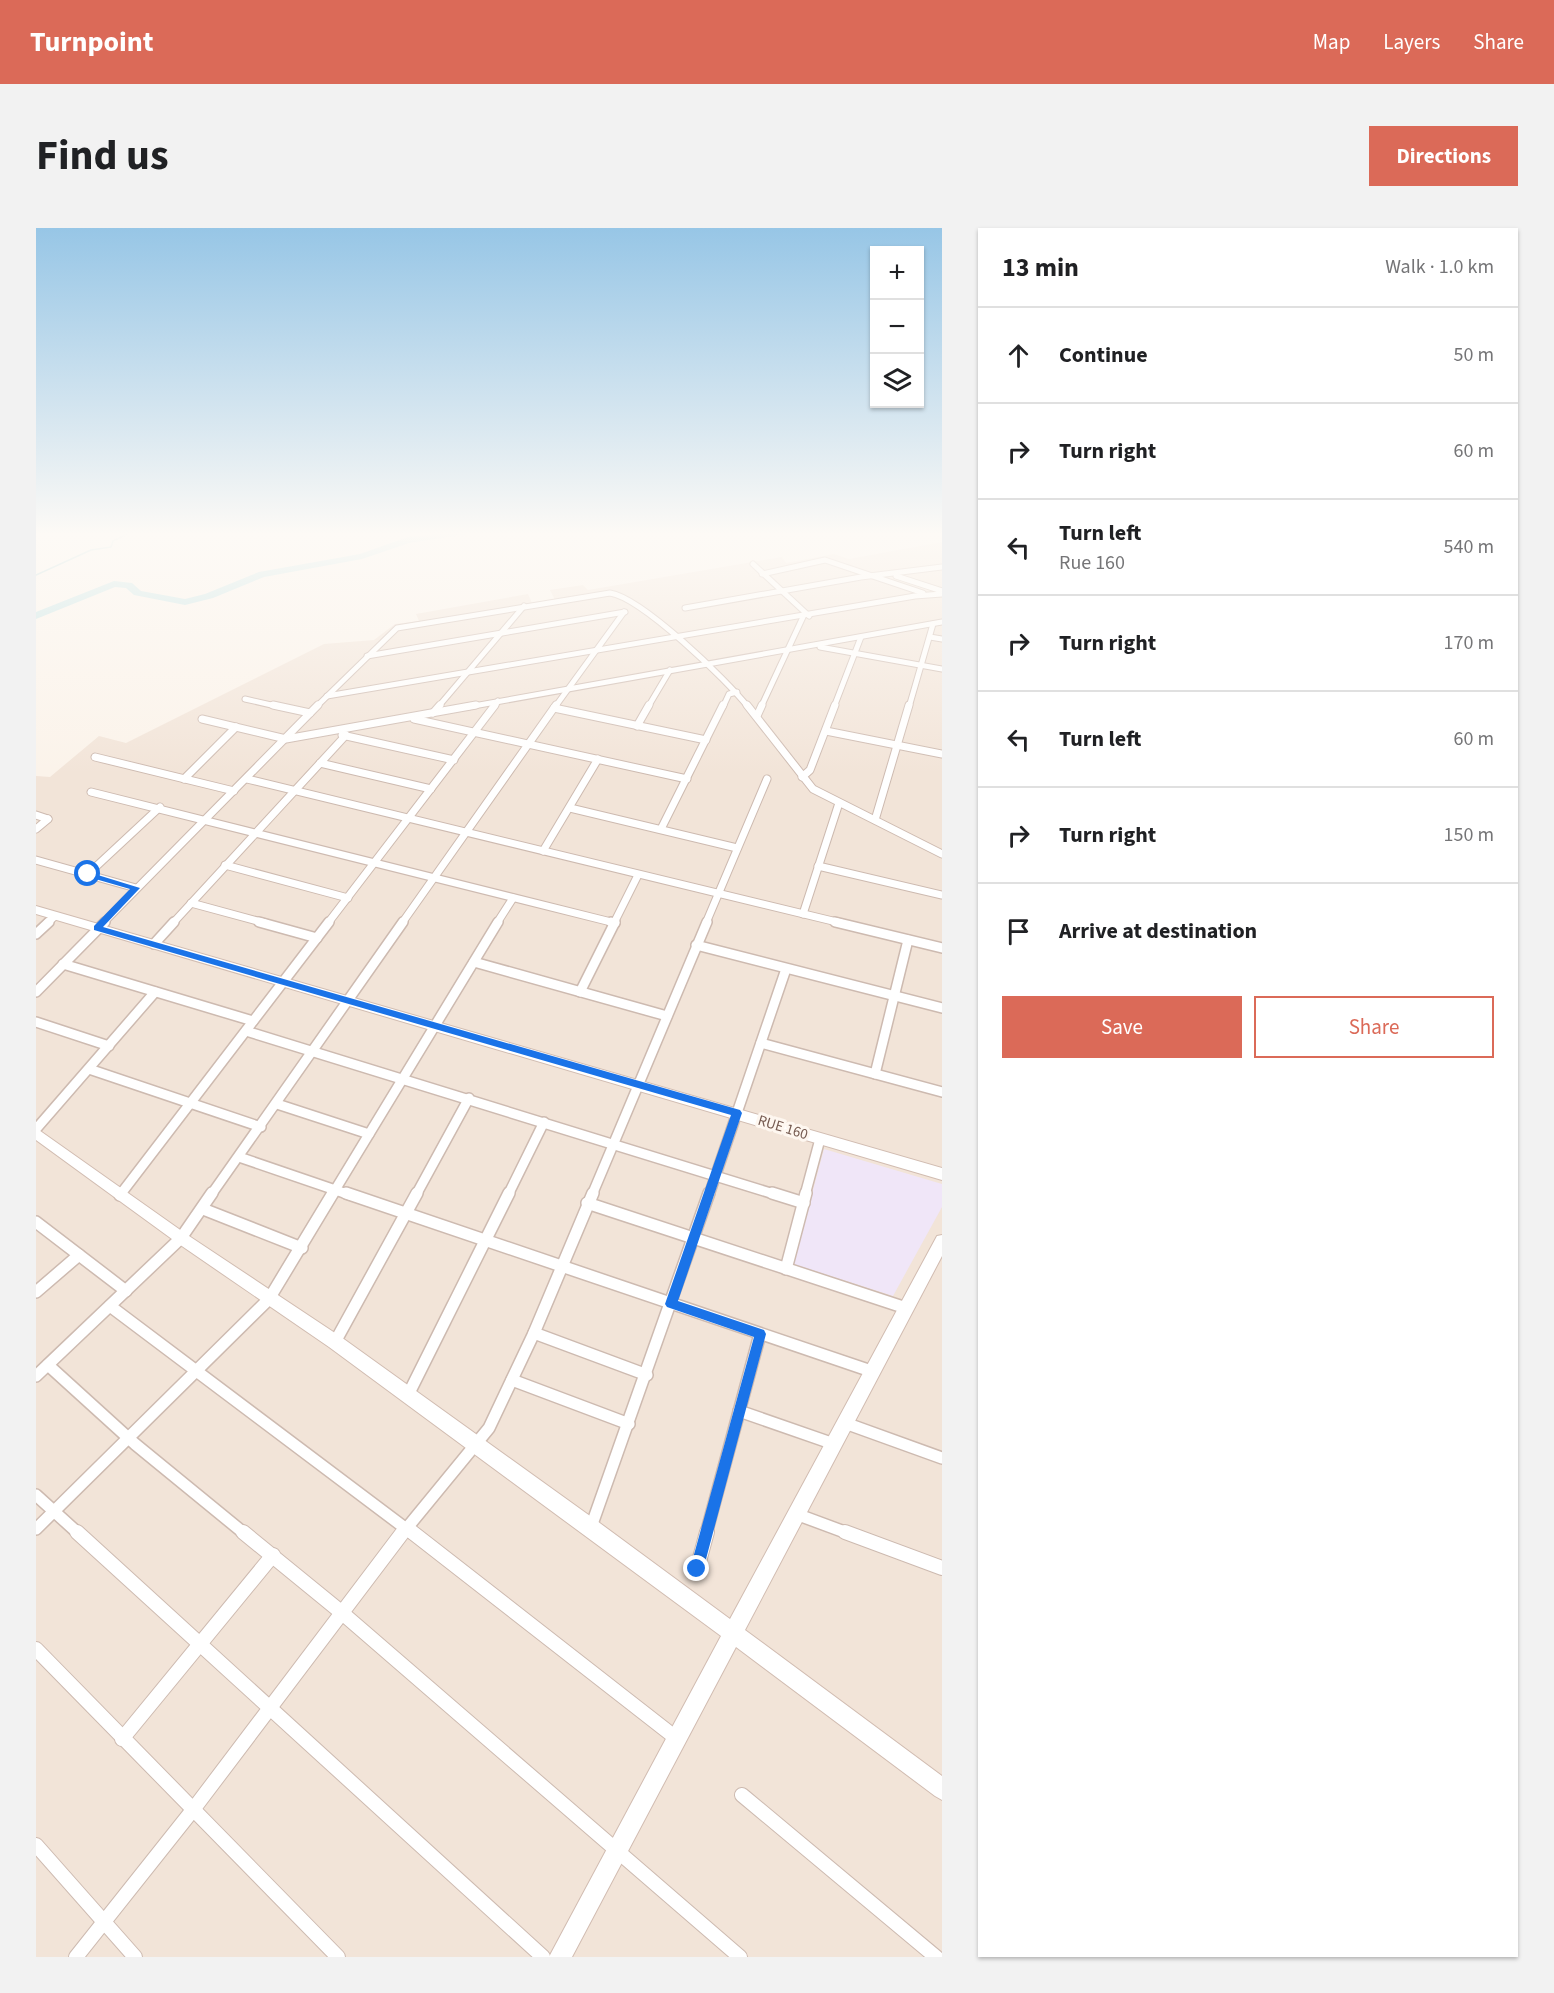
<!DOCTYPE html>
<html lang="en">
<head>
<meta charset="utf-8">
<style>
  :root { --surface:#fff; --page:#f2f2f2; --text:#202124; --muted:#757577; --line:#e0e0e0; --accent:#db6a58 }
  body { margin:0; font-family:"Source Sans 3",sans-serif; background:var(--page); color:var(--text) }
  .controls { position:absolute; right:18px; top:18px; display:grid; overflow:hidden; border-radius:0px; box-shadow:0 2px 4px #0004 }
  .controls button { width:54px; height:54px; display:grid; place-items:center; padding:0; border:0; border-bottom:2px solid var(--line); background:var(--surface); color:var(--text); font:30px sans-serif }
  .stop { position:absolute; width:18px; height:18px; margin:-14px; border:4px solid #1a73e8; border-radius:50%; background:#fff }
  .stop.end { background:#1a73e8; border-color:#fff; box-shadow:0 2px 6px #0008 }
  .list { margin:0; padding:0; list-style:none }
  h2 { display:flex; justify-content:space-between; align-items:center; height:78px; margin:0; padding:0 24px; font-size:26px }
  h2 small { font-size:20px; font-weight:400; color:var(--muted) }
  .list li { display:grid; grid-template-columns:39px 1fr auto; gap:18px; align-items:center; box-sizing:border-box; height:96px; padding:0 24px; border-top:2px solid var(--line) }
  .list b { display:block; font-size:22px; white-space:nowrap }
  .list p { margin:0; font-size:20px; white-space:nowrap; color:var(--muted) }
  .list em { font-size:20px; font-style:normal; color:var(--muted) }
  .actions { display:flex; gap:12px; padding:18px 24px }
  .actions a { flex:1; padding:14px 0; border:2px solid var(--accent); border-radius:0px; text-align:center; font-size:21px; color:var(--accent) }
  .actions .main { background:var(--accent); color:#fff }
  .icon { flex:none; width:33px; height:33px; fill:none; stroke:currentColor; stroke-width:2; stroke-linecap:round; stroke-linejoin:round }
  .map { position:relative; flex:none; width:906px; height:1729px; overflow:hidden; border-radius:0px }
  header { display:flex; align-items:center; gap:36px; box-sizing:border-box; height:84px; padding:0 30px; background:var(--accent); color:#fff }
  header strong { font-size:28px }
  nav { display:flex; gap:33px; margin-inline-start:auto; font-size:21px }
  .intro { display:flex; align-items:center; justify-content:space-between; box-sizing:border-box; height:144px; padding:0 36px }
  h1 { margin:0; font-size:42px }
  .button { padding:15px 27px; border-radius:0px; background:var(--accent); color:#fff; font-size:21px; font-weight:700 }
  main { display:flex; gap:36px; padding:0 36px }
  aside { flex:1; background:var(--surface); border-radius:0px; box-shadow:0 2px 4px #0004 }
  .map>svg:first-child { display:block }
  .residential { fill:#f2e4d8 }
  .education { fill:#f0e6f8 }
  .lines { fill:none; stroke-linecap:round; stroke-linejoin:round }
  .stream { stroke:#a6d2d5; stroke-width:1.5 }
  .river { fill:#bfe2e4; fill-rule:evenodd }
  .street-far4-casing { stroke:#cdbab0; stroke-width:7 }
  .street-far3-casing { stroke:#cdbab0; stroke-width:9 }
  .street-far2-casing { stroke:#cdbab0; stroke-width:12 }
  .street-far1-casing { stroke:#cdbab0; stroke-width:14 }
  .street-casing { stroke:#cdbab0; stroke-width:16 }
  .secondary-casing { stroke:#d1bcb1; stroke-width:2 }
  .street-far4 { stroke:#fff; stroke-width:5 }
  .street-far3 { stroke:#fff; stroke-width:7 }
  .street-far2 { stroke:#fff; stroke-width:9 }
  .street-far1 { stroke:#fff; stroke-width:11 }
  .street { stroke:#fff; stroke-width:14 }
  .secondary { fill:#fff; fill-rule:evenodd }
  .route { fill:#1a73e8 }
  .labels { text-anchor:middle; stroke-width:6; stroke-linejoin:round; paint-order:stroke }
  .street-label { font-size:15px; fill:#74594f; stroke:#fef7f0 }
</style>
</head>
<body>
<header>
<strong>Turnpoint</strong>
<nav><a>Map</a><a>Layers</a><a>Share</a></nav>
</header>
<div class="intro"><h1>Find us</h1><a class="button">Directions</a></div>
<main>
<div class="map">
<svg width="906" height="1729" viewBox="0 0 906 1729">
  <rect width="100%" height="100%" fill="#fbf3ea"/>
  <path class="residential" d="M906,314V1729H0V548L14,549L63,508L90,515L288,416L338,412L359,396L383,393L380,386L492,366L496,375L519,372L514,362L547,357L552,362L746,329L750,335L798,326L813,331Z"/>
  <path class="education" d="M788,921L906,956V979L857,1068L757,1036Z"/>
  <g class="lines">
    <path class="stream" d="M0,347L55,322L75,319L77,313L95,304"/>
    <path class="river" d="M415,304H445L373,315L326,331L228,349L177,370L149,377L98,367L90,360L79,359L0,391V384L78,353L96,355L105,363L149,371L169,366L223,344L324,326L372,309Z"/>
    <g class="street-far4-casing">
      <g id="street-far4">
        <path d="M717,336L773,388"/>
        <path d="M726,346L789,332L887,365"/>
        <path d="M860,348L906,363"/>
        <path d="M649,380L825,349L906,339"/>
        <path d="M894,409L906,411"/>
        <path d="M784,419L906,441"/>
        <path d="M331,428L589,384"/>
        <path d="M291,468L879,368L906,366"/>
        <path d="M209,471L244,479"/>
        <path d="M280,479L361,400L574,365C606,370 691,452 712,479"/>
        <path d="M402,479L488,378"/>
        <path d="M432,479L906,394"/>
        <path d="M458,479L462,473"/>
        <path d="M519,479L588,384"/>
        <path d="M612,479L634,442"/>
        <path d="M687,479L693,466L701,464"/>
        <path d="M725,479L767,389"/>
        <path d="M798,479L825,409"/>
        <path d="M873,479L897,396"/>
      </g>
    </g>
    <g class="street-far3-casing">
      <g id="street-far3">
        <path d="M237,477L274,485"/>
        <path d="M711,477L777,561L906,626"/>
        <path d="M518,480L670,512"/>
        <path d="M397,485L404,477"/>
        <path d="M721,488L726,477"/>
        <path d="M166,491L250,511L440,477"/>
        <path d="M378,491L651,551"/>
        <path d="M601,498L613,477"/>
        <path d="M790,503L906,526"/>
        <path d="M306,507L418,532"/>
        <path d="M59,529L198,563"/>
        <path d="M284,535L395,561"/>
        <path d="M766,549L774,542L799,477"/>
        <path d="M148,551L200,499"/>
        <path d="M211,551L805,695"/>
        <path d="M55,564L579,695"/>
        <path d="M534,580L701,620"/>
        <path d="M0,587L12,591"/>
        <path d="M839,592L873,477"/>
        <path d="M0,601L12,591"/>
        <path d="M625,601L687,477"/>
        <path d="M507,623L562,531"/>
        <path d="M0,632L100,660"/>
        <path d="M189,637L312,670"/>
        <path d="M782,638L906,667"/>
        <path d="M52,646L124,579"/>
        <path d="M155,675L229,695"/>
        <path d="M767,686L803,575"/>
        <path d="M11,695L19,688"/>
        <path d="M67,695L282,477"/>
        <path d="M137,695L310,507"/>
        <path d="M292,695L459,477"/>
        <path d="M366,695L520,477"/>
        <path d="M461,695L477,670"/>
        <path d="M578,695L602,647"/>
        <path d="M670,695L731,551"/>
      </g>
    </g>
    <g class="street-far2-casing">
      <g id="street-far2">
        <path d="M223,694L281,710"/>
        <path d="M575,694L579,695"/>
        <path d="M799,694L906,720"/>
        <path d="M0,706L13,694"/>
        <path d="M118,716L138,694"/>
        <path d="M660,717L906,780"/>
        <path d="M438,734L631,788"/>
        <path d="M27,736L217,793"/>
        <path d="M0,764L69,694"/>
        <path d="M544,764L579,694"/>
        <path d="M0,794L73,818"/>
        <path d="M210,803L741,967"/>
        <path d="M725,815L906,864"/>
        <path d="M53,841L225,899"/>
        <path d="M839,846L872,712"/>
        <path d="M241,876L333,906"/>
        <path d="M0,901L119,764"/>
        <path d="M203,929L314,967"/>
        <path d="M84,967L293,694"/>
        <path d="M175,967L367,694"/>
        <path d="M296,967L462,694"/>
        <path d="M380,967L433,870"/>
        <path d="M472,967L508,894"/>
        <path d="M556,967L671,694"/>
        <path d="M673,967L750,741"/>
        <path d="M769,967L784,911"/>
      </g>
    </g>
    <g class="street-far1-casing">
      <g id="street-far1">
        <path d="M310,965L835,1143"/>
        <path d="M736,965L768,975"/>
        <path d="M84,967L85,965"/>
        <path d="M551,975L870,1080"/>
        <path d="M167,981L266,1020"/>
        <path d="M0,994L90,1063"/>
        <path d="M750,1041L770,965"/>
        <path d="M0,1064L43,1027"/>
        <path d="M74,1078L377,1306"/>
        <path d="M498,1105L611,1147"/>
        <path d="M299,1114L381,965"/>
        <path d="M12,1137L99,1216L209,1306"/>
        <path d="M0,1148L145,1010L176,965"/>
        <path d="M476,1152L593,1196"/>
        <path d="M372,1167L473,965"/>
        <path d="M703,1183L798,1216"/>
        <path d="M809,1195L906,1230"/>
        <path d="M0,1267L43,1306"/>
        <path d="M760,1286L814,1306"/>
        <path d="M555,1299L673,965"/>
        <path d="M0,1301L233,1071L297,965"/>
        <path d="M366,1306L453,1200L498,1105L557,965"/>
        <path d="M670,1306L724,1106"/>
      </g>
    </g>
    <g class="street-casing">
      <g id="street">
        <path d="M41,1304L507,1729"/>
        <path d="M207,1304L305,1384L704,1729"/>
        <path d="M376,1304L640,1510"/>
        <path d="M809,1304L906,1340"/>
        <path d="M661,1341L671,1304"/>
        <path d="M0,1421L302,1729"/>
        <path d="M86,1511L237,1327"/>
        <path d="M706,1567L900,1729"/>
        <path d="M0,1617L99,1729"/>
        <path d="M40,1729L156,1583L367,1304"/>
      </g>
    </g>
    <g class="secondary-casing">
      <g id="secondary">
        <path d="M0,678L906,940V952L0,686Z"/>
        <path d="M0,900L150,1006L305,1109L561,1293L694,1391L901,1008L906,1007V1028L709,1402L906,1548V1572L899,1568L700,1419L536,1729H513L685,1408L293,1119L140,1014L0,912Z"/>
      </g>
    </g>
    <use href="#street-far4" class="street-far4"/>
    <use href="#street-far3" class="street-far3"/>
    <use href="#street-far2" class="street-far2"/>
    <use href="#street-far1" class="street-far1"/>
    <use href="#street" class="street"/>
    <use href="#secondary" class="secondary"/>
  </g>
  <linearGradient id="sky" x2="0" y2="1"><stop stop-color="#97c6e6"/><stop offset="0.56" stop-color="#fdfaf6"/><stop offset="1" stop-color="#fdfaf6" stop-opacity="0"/></linearGradient>
  <rect width="906" height="546" fill="url(#sky)"/>
  <path class="route" d="M52,644L104,660L67,699L704,882L706,885L642,1073L728,1102L730,1106L666,1346L661,1348L654,1341L718,1109L631,1079L629,1076L695,887L58,702V698L94,661L49,648Z"/>
  <g class="labels">
    <g class="street-label">
      <text transform="translate(747 899) rotate(17)" y="5">RUE 160</text>
    </g>
  </g>
</svg>
<div class="controls">
<button>+</button>
<button>−</button>
<button><svg class="icon" aria-label="layers" viewBox="0 0 24 24"><path d="M12 4l9 5-9 5-9-5zM3 14l9 5 9-5"/></svg></button>
</div>
<div class="stop" style="left:52px;top:646px"></div>
<div class="stop end" style="left:661px;top:1341px"></div>
</div>
<aside>
<h2>13 min<small>Walk · 1.0 km</small></h2>
<ul class="list">
<li><svg class="icon" aria-label="ahead" viewBox="0 0 24 24"><path d="M12 20V5M6 11l6-6 6 6"/></svg><div><b>Continue</b></div><em>50 m</em></li>
<li><svg class="icon" aria-label="right" viewBox="0 0 24 24"><path d="M7 20v-9h11M14 6l5 5-5 5"/></svg><div><b>Turn right</b></div><em>60 m</em></li>
<li><svg class="icon" aria-label="left" viewBox="0 0 24 24"><path d="M17 20v-9H6M10 6l-5 5 5 5"/></svg><div><b>Turn left</b><p>Rue 160</p></div><em>540 m</em></li>
<li><svg class="icon" aria-label="right" viewBox="0 0 24 24"><path d="M7 20v-9h11M14 6l5 5-5 5"/></svg><div><b>Turn right</b></div><em>170 m</em></li>
<li><svg class="icon" aria-label="left" viewBox="0 0 24 24"><path d="M17 20v-9H6M10 6l-5 5 5 5"/></svg><div><b>Turn left</b></div><em>60 m</em></li>
<li><svg class="icon" aria-label="right" viewBox="0 0 24 24"><path d="M7 20v-9h11M14 6l5 5-5 5"/></svg><div><b>Turn right</b></div><em>150 m</em></li>
<li><svg class="icon" aria-label="arrive" viewBox="0 0 24 24"><path d="M6 21V4h12l-3 4 3 4H6"/></svg><div><b>Arrive at destination</b></div></li>
</ul>
<div class="actions"><a class="main">Save</a><a>Share</a></div>
</aside>
</main>
</body>
</html>
